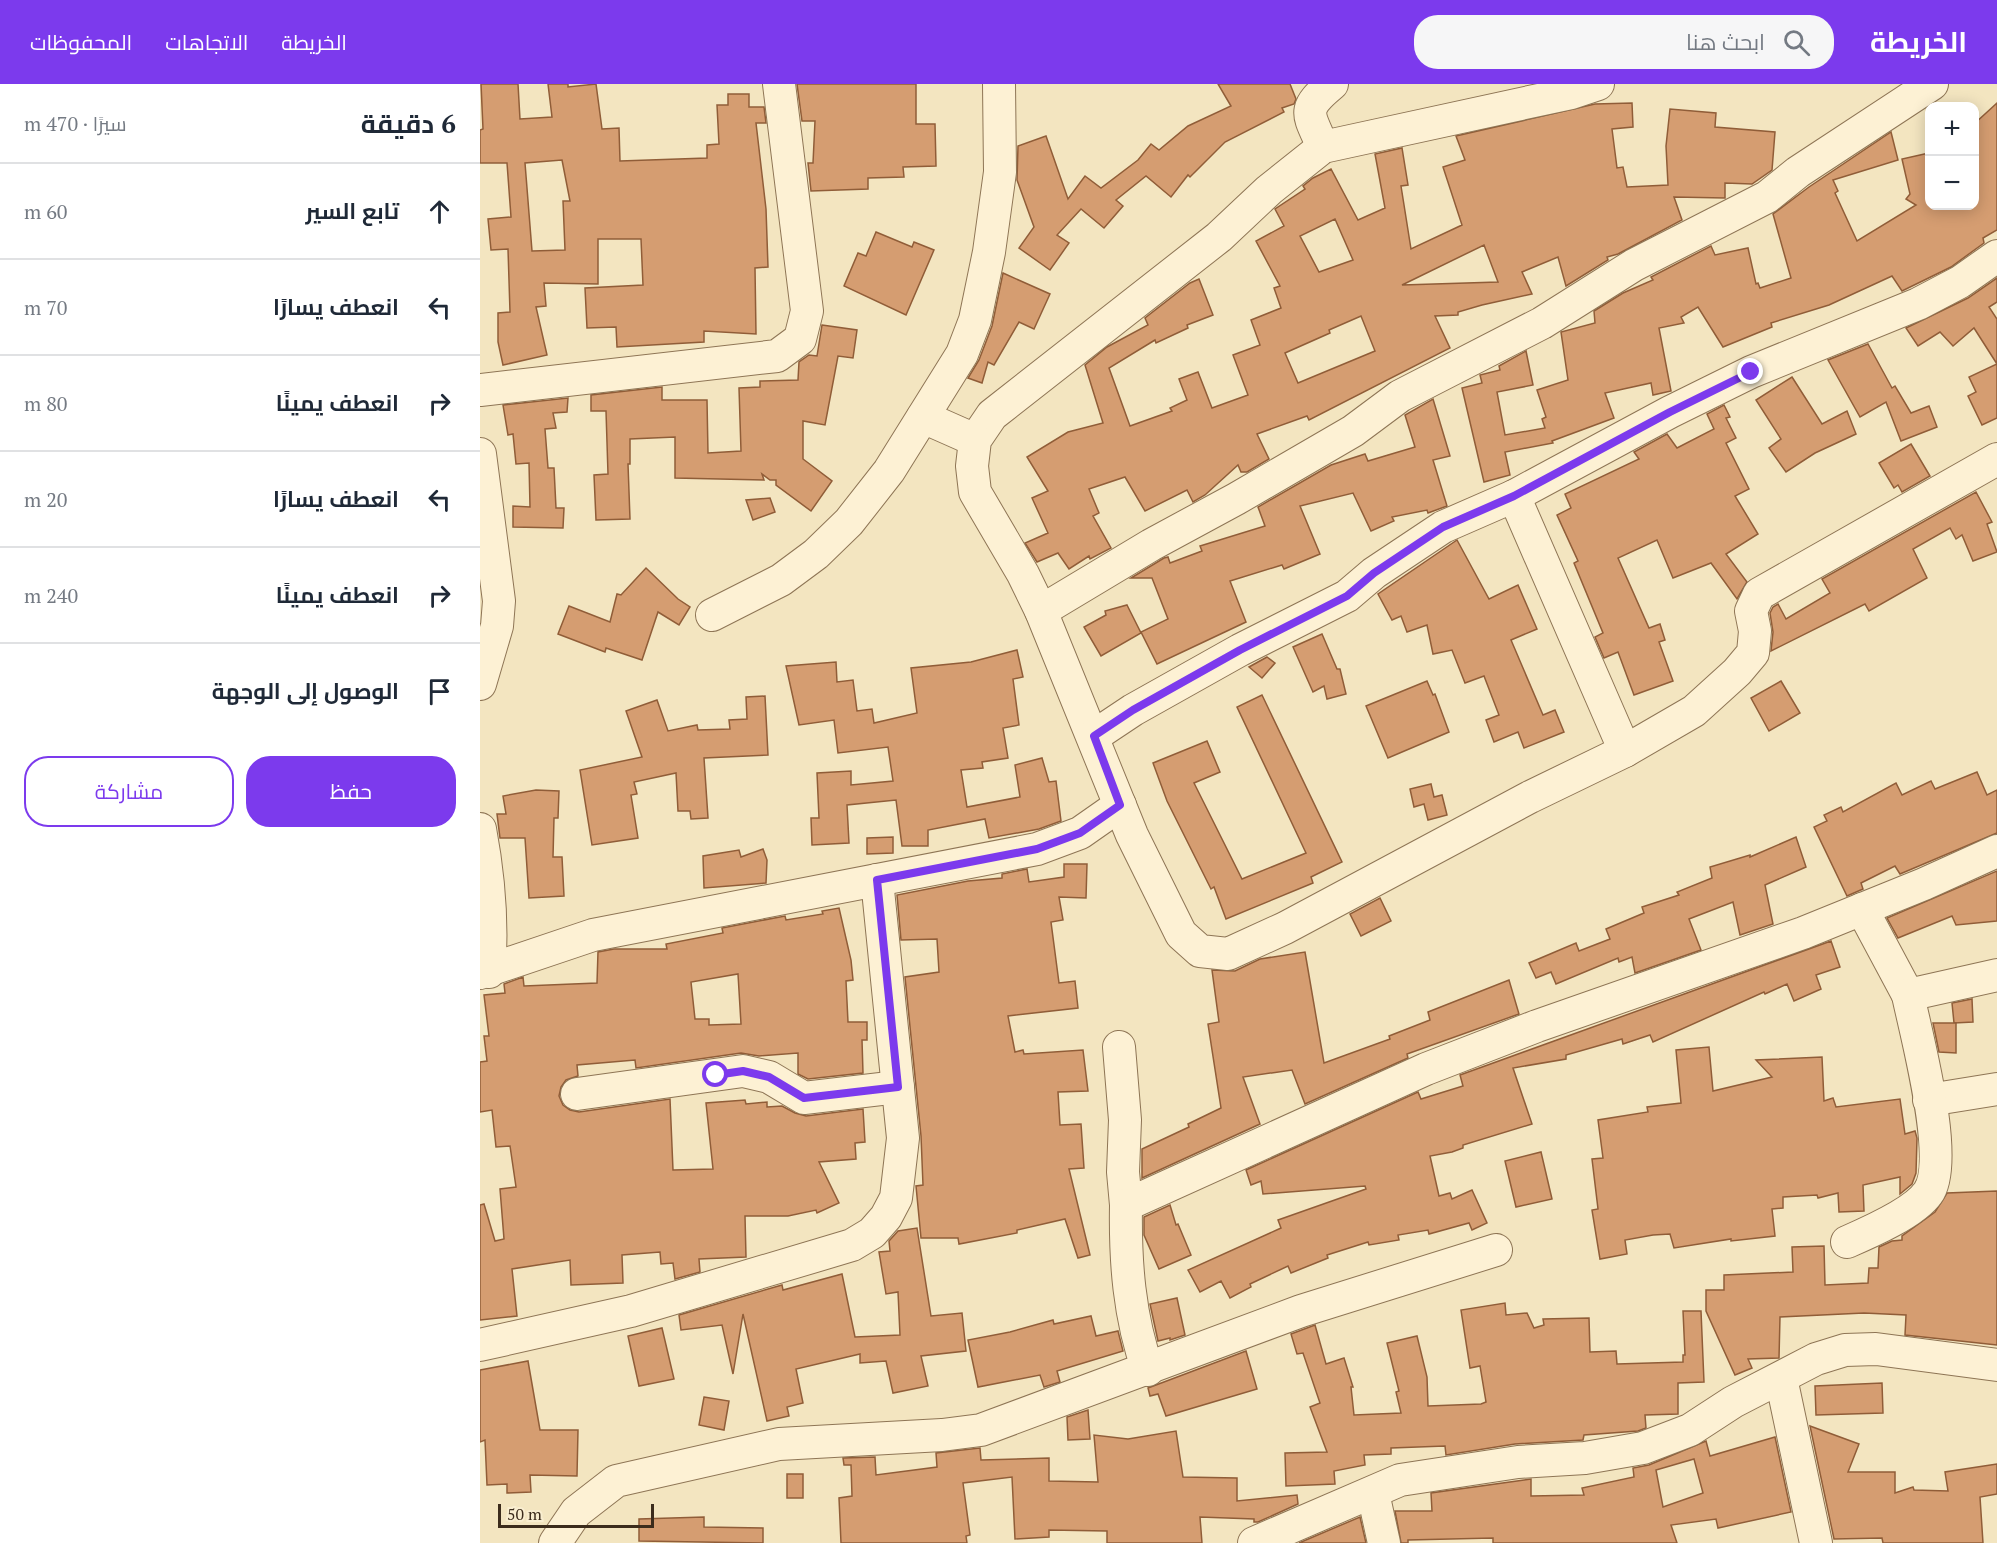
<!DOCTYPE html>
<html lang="ar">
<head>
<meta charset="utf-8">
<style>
  :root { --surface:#fff; --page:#f6f6f7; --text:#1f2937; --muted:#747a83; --line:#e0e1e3; --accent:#7c3aed }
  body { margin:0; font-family:"PT Serif",Cairo,serif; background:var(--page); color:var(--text); direction:rtl }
  .controls { position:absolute; right:18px; top:18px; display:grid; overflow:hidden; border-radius:12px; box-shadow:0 3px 15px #0003 }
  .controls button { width:54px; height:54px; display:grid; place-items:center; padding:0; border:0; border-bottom:2px solid var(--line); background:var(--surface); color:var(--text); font:30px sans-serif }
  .scale { position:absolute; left:18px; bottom:15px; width:156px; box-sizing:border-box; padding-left:6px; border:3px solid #3c2c1c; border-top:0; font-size:16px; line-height:21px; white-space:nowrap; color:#3c2c1c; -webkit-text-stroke:4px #f9eed0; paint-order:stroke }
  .stop { position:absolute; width:18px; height:18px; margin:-14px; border:4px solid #7c3aed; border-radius:50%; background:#fff }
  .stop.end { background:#7c3aed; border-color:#fff; box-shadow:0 2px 6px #0008 }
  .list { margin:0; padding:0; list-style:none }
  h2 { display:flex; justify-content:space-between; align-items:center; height:78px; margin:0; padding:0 24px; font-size:26px }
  h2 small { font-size:20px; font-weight:400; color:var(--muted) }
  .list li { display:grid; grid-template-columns:39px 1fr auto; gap:18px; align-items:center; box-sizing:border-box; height:96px; padding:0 24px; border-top:2px solid var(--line) }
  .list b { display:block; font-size:22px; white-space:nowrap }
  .list em { font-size:20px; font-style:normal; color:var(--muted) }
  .actions { display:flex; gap:12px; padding:18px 24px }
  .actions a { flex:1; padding:14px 0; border:2px solid var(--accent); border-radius:24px; text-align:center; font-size:21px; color:var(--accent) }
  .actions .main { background:var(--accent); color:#fff }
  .icon { flex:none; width:33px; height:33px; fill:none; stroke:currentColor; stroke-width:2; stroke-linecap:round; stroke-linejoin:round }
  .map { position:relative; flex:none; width:1517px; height:1459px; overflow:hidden; direction:ltr }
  header { display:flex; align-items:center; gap:36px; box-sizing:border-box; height:84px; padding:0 30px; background:var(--accent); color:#fff }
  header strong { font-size:28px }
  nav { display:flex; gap:33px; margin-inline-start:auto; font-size:21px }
  .search { width:420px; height:54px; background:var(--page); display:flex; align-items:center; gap:15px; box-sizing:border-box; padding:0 21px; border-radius:24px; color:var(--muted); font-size:22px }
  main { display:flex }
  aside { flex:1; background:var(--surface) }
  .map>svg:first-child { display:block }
  .building { fill:#d59d71; stroke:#905d38; stroke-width:1.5; fill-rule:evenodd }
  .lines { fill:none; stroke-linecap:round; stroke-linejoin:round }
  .minor-casing { stroke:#8e7555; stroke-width:34 }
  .minor { stroke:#fdf1d4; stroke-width:32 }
  .route { stroke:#7c3aed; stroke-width:8 }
</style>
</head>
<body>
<header>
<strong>الخريطة</strong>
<div class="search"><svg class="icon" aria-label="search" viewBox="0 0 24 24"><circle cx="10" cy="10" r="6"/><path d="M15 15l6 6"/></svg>ابحث هنا</div>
<nav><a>الخريطة</a><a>الاتجاهات</a><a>المحفوظات</a></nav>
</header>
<main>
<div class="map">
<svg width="1517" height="1459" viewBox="0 0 1517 1459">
  <rect width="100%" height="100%" fill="#f3e5c0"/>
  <g class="building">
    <path d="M1,0H38L40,35L72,33L68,0H88V3L116,0L122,45L139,44L140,77L227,74V61L239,60L237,21H248V10H269V23H284L286,39H276L286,125L288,183L275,184L276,250L224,247V258L137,263L136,243L107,244L105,204L163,201L161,155H118V200L64,199L66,222L56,223L67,271L23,281L18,258V229L30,228L28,165L11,166L8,135L31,133L27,79H0V46L3,45ZM82,76L90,117H83L85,166L52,167L45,79Z"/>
    <path d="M317,0H436V40H455L456,82L423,83L424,93L388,94V105L331,107L328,79H333L335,37H322Z"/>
    <path d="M738,0H810L816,15L814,20L802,24L804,28L745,58L710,93L708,91L691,113L666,92L636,116L643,122L624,144L601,125L577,151L589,159L570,186L539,164L554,143L537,96L538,62L566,52L588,115L605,92L621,104L658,76L671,60L679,66L708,42L751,22Z"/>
    <path d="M1152,19L1153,43L1132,45L1137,84L1143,83L1147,103L1188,101L1186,62L1190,25L1236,29L1235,43L1295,48L1292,86L1272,100L1245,99V114L1194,113L1202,136L1138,170L1127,173L1128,176L1086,202L1078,173L1042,188L1052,210L1002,221L978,228V231L955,232L970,264L829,336L827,332L777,350L789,375L767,388H761L758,381L725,411L713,418L707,406L665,427L645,393L609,405L619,429L613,432L631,464L610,475L609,472L589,485L578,469L557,478L545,459L568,449L552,414L568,407L547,373L588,348L623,339L605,281L627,263L668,241L665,234L710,199L719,195L733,231L707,241L708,244L676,259L675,256L629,284L650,342L692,327L690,324L707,316L699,295L718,288L732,324L768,311L753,271L780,261L771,236L801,224L794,204L800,202L776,157L804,142L795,125L825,105L823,102L833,94L851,85L878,136L905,124L895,70L922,64L928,101L921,102L931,165L982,141L963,83L985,76L976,52L1115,20ZM855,135L873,176L839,188L820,152ZM1004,161L1018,198L922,201ZM881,232L895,267L818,299L805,269L850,249L849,246Z"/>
    <path d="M1517,19V146L1503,154L1504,159L1471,183L1422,207L1412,192L1349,221L1291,239L1292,243L1243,263L1218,223L1201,233L1204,239L1179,244L1191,307L1173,311L1171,299L1125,309L1134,334L1072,357L1073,359L1025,368L1030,391L1004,398L982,304L1002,299L1000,291L1020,286L1019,282L1046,267L1053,301L1017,308L1025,351L1065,344L1062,335L1066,333L1057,306L1088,296L1081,248L1115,239L1114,227L1143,209L1173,196L1171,193L1231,162L1235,171L1268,164L1276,200L1278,199L1280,204L1311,194L1293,130L1329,103L1411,48L1418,76L1353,96L1358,107L1355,109L1377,157L1436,121L1426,115L1430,110L1422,75L1449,69V122H1494V40Z"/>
    <path d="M396,148L432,163L434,158L454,166L426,231L364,202L378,169L386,172Z"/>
    <path d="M523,189L570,210L554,245L539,238L514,281L508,278L502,299L488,294L499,276L512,242Z"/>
    <path d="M1517,194V218L1509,223L1517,235V334L1502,341L1488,312L1496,308L1489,293L1517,280L1494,244L1473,262L1460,248L1438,262L1426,244L1488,214Z"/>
    <path d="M342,241L377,246L373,274L358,272L345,341L323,337V375L352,397L331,427L296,401V396H290L282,390L284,396L195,394V353L150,355V380H148L150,435L116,436L114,391L128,390L126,327H111V311L182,303V316H227L228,369L261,367L259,304L280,303V297L318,296L319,278L329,271L337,272Z"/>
    <path d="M1388,260L1412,304L1415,302L1431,329L1449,322L1457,343L1421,357L1406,318L1380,333L1348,276Z"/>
    <path d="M1312,293L1342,340L1367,327L1376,350L1335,369L1306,388L1289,364L1301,355L1276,316Z"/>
    <path d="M88,314L87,328L73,329L76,344L65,345L68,384H74L76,424H84L83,444L33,443V422L50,423L49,379L36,380L33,350L28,351L23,321Z"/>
    <path d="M953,315L970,372L953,376L967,422L948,429L947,426L912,433L914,437L891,447L873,409L820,422L840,470L804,485L802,481L750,497L766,538L677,580L661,548L688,535L672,494H651L684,474L688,473L690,479L722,467L720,462L785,442L778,423L851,381L885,370L888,377L935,363L925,331Z"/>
    <path d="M1244,321L1250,333L1246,334L1256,354L1246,359L1269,405L1255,412L1278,450L1246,470L1267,498L1257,515L1231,479L1193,494L1177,456L1138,474L1169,544L1180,540L1185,556L1179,558L1193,597L1154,611L1138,568L1124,574L1115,553L1123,549L1094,479L1098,477L1077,431L1091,424L1085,410L1159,375L1154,368L1187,350L1197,364L1234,345L1227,330Z"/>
    <path d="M1431,360L1450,392L1422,408L1418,401L1414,404L1399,379Z"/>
    <path d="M1496,408L1512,438L1507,440L1517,468L1493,477L1482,451L1476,455L1470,444L1433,465L1447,494L1389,527L1385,520L1291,567L1293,548L1290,529L1293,523L1298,520L1306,535L1350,509L1342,495Z"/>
    <path d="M290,414L295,428L273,436L266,416Z"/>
    <path d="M977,456L1009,515L1038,501L1057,545L1031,556L1063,631L1075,626L1084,648L1044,664L1038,648L1014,658L1006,636L1019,631L1004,592L985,599L972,566L953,570L947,541L927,548L921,532L912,536L898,510Z"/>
    <path d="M166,484L198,515L210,523L199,541L178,528L162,576L126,564L125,568L78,550L89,522L130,538L137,510L141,511Z"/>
    <path d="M647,521L661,549L621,572L604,543L626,531L625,527Z"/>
    <path d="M842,550L857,585H860L866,610L847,615L844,602L833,608L813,563Z"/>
    <path d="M537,566L543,593L533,595L539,641L523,644L528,674L502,678L503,684L481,686L487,723L540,713L535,681L562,674L569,698L576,697L581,737L559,745L509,754L505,735L448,746V762H422L416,716L367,721L369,759L332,761L331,734H339L337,689L371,687V701L413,697L408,663L358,669L354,636L319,641L306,582L356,578L357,598L373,596L377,627L392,625L394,639L437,629L431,584L491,578Z"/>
    <path d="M787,573L795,579L782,594L769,583Z"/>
    <path d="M947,597L953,611L955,610L969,648L908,674L886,622Z"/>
    <path d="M1301,597L1320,629L1289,647L1271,614Z"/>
    <path d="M782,611L862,778L831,793L833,799L746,835L734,803L731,805L687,717L673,679L727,657L740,688L714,699L762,795L826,769L757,623Z"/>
    <path d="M285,612L288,671L224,674L228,734L211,735L210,727H198L196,689L154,698L157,710L151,711L158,754L112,761L100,686L162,673L146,627L177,616L188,647L217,641L218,646L250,645L249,636L267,635L266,613Z"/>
    <path d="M1497,688L1507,711L1517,706V749L1420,790L1415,782L1381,799L1383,805L1367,812L1334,743L1347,737L1344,731L1361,723L1363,728L1416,699L1422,711L1451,697L1455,705Z"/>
    <path d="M951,700L954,713L962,711L967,731L948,736L944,720L934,723L930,705Z"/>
    <path d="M56,706L79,707L78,734H74L73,773H82L84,812L49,814L45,754H20L17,730H26L23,712Z"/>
    <path d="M413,753V769L387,770V754Z"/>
    <path d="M1316,753L1326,783L1285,801L1293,840L1260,851L1253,818L1209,835L1221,866L1155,889L1152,873L1139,878L1138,874L1076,900L1071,888L1056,894L1049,879L1096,859L1099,867L1130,855L1126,845L1164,829L1162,823L1199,811L1197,808L1232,794L1230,783L1270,771V773Z"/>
    <path d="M283,765L287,776L286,799L224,804L223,772L259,766L261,773Z"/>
    <path d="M584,780H607L606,814L579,813L583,836L571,838L579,899L595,897L598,924L528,932L535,968L543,966L544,970L603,966L608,1007L578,1008L580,1041L601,1040L604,1084L589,1085L610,1171L598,1174L585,1135L537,1146V1149L479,1160L478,1154H441L436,1102L443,1101L441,1052L425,893L459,888L457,855L421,856L417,811L488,797L522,794V790L547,785L549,798L584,793Z"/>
    <path d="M1517,787V837L1476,841L1472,832L1418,854L1407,834Z"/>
    <path d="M900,814L911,837L881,852L870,830Z"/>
    <path d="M359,824L371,876L373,896L366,897L368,938H387V956H382L383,989L328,995L318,990V969L279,972L261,969L156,984L155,976L97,981L98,992L86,996L81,1003L79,1012L83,1021L90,1026L99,1028L190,1015L193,1086L233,1085L226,1019L265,1016L266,1020L287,1018V1023L302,1022L315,1029L326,1032L383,1025L385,1058L375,1059L376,1075L339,1078L359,1119L337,1129L336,1126L308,1132H265L266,1173L219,1175L220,1188L195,1195L193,1179L181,1180L180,1168L142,1171L143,1199L91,1201L90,1176L32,1185L37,1232L0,1236V1121L4,1120L15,1157L24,1155L20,1105L36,1103L30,1062L16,1063L12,1026L0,1028V978L7,977L4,952H9L4,911L25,909L24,900L43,893L44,902L117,899L118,868L134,865H187L186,860L243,849L242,844L305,832L306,836L343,830L342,827ZM258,890L261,940L229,941V935H215L211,898Z"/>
    <path d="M1351,857L1360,883L1336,891L1341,905L1314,917L1307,900L1285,910L1284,908L1173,958L1170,951L1143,960L1142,955L1086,971V975L1033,984L1052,1040L983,1061V1064L972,1068L950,1072L959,1112L970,1109L972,1115L992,1106L1007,1139L992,1146L989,1139L949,1150L948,1146L918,1151L919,1156L889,1161L888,1158L847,1171L848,1174L811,1189L808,1182L770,1200L771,1203L750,1214L741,1197L720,1208L708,1186L801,1144L798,1136L886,1105L885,1102L783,1110L781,1097L771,1101L766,1086L938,1008L941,1015L983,1002L980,991Z"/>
    <path d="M825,868L844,979L910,955L909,952L950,936L948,928L1029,896L1039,930L927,970L928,974L825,1020L812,986L763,993L780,1040L662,1094V1065L709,1043L708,1040L741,1024L728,940L739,938L732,886L755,887L780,875Z"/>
    <path d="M1492,915L1493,938L1474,939L1472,919Z"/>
    <path d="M1453,939H1476V969L1459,968Z"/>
    <path d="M1229,963L1233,1007L1292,993L1276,976L1342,973L1344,1017L1353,1014L1356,1023L1420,1015L1425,1050L1435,1047L1437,1054L1436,1089L1432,1100L1420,1110V1093L1383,1101L1384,1127L1359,1128L1358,1109L1338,1114L1337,1111L1303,1113V1124L1292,1125L1295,1152L1251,1157V1155L1194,1164L1190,1150L1173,1151L1145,1156L1147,1170L1120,1175L1112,1126L1118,1125L1112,1075L1123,1074L1118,1036L1168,1028L1167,1023L1201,1019L1196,966Z"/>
    <path d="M1061,1068L1072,1115L1036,1123L1025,1077Z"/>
    <path d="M1517,1107V1261L1425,1251L1426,1231L1384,1229L1300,1233L1299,1274L1268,1275L1272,1284L1255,1291L1226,1227V1206H1244V1191L1313,1188L1312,1163L1344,1162L1345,1201L1388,1199L1389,1184H1398L1399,1163L1412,1157L1422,1156V1152L1455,1128L1467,1109Z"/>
    <path d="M690,1121L696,1141L698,1140L711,1171L679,1185L664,1151V1133Z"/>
    <path d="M437,1144L451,1232L482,1229L486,1267L441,1272L448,1302L413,1309L406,1277L380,1279V1270L316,1285L323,1319L307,1323L309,1332L287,1337L263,1230L253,1290L242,1241L201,1246L199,1231L302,1201L303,1206L362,1190L375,1253L420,1251L418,1208L406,1210L399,1168L410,1167L409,1157L418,1147Z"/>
    <path d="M697,1214L705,1251L690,1256V1254L678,1257L670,1220Z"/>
    <path d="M1025,1219L1026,1231L1047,1229L1054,1244L1064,1241L1063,1235L1109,1234L1110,1268L1136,1267L1137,1280L1203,1278V1271H1205L1203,1227H1221L1224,1298L1198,1299V1330L1165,1331L1166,1344L1158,1347L1104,1351L1103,1356L1035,1360L966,1371L965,1362L911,1364V1370L884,1371L885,1381L854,1387L855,1400L806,1402L805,1369L847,1368L830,1323L840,1319L823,1269L817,1270L811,1250L835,1241L846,1280L864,1274L873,1303H871L874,1331L921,1329L916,1308L919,1307L907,1259L937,1252L947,1293L948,1322L1001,1320L1006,1318L1000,1282L990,1284L981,1226Z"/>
    <path d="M611,1232L616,1252L638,1247L643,1267L577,1287L580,1298L564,1303L560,1291L498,1303L488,1256L530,1248L573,1236L574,1240Z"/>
    <path d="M182,1244L194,1295L159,1302L148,1252Z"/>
    <path d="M766,1267L777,1305L686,1332L678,1310L670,1312L668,1304Z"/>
    <path d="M48,1277L60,1346H98L97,1392L50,1391L51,1408L27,1409V1400L7,1401L5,1356L0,1358V1286Z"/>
    <path d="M1402,1299L1403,1329L1336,1331L1335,1302Z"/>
    <path d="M224,1313L249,1317L244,1346L219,1341Z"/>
    <path d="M608,1326L610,1355L588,1356L587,1333Z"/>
    <path d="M1330,1342L1379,1360L1368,1388H1415V1409L1433,1403L1434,1406L1468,1407L1465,1388L1517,1380V1410L1500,1413L1503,1459H1403L1402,1454L1354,1455Z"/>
    <path d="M696,1347L703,1393L757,1394V1417L817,1411L818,1420L778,1438H774V1435L720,1433L722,1459H627V1447L569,1446V1453L535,1455L532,1393L483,1399L490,1451L486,1452L487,1459H361L359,1414L372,1412L371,1381H364L363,1374L395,1373L396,1391L457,1383L456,1369L500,1364L501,1376L569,1374V1397L618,1398L614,1351L648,1355Z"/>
    <path d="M1295,1353L1311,1428L1238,1444L1236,1435L1191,1441L1197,1459H1013V1454L928,1456V1459H921L915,1427H952L951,1409L1051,1395V1412L1104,1411L1102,1404L1154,1393L1153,1384L1169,1381L1226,1357L1230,1372ZM1214,1375L1223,1409L1183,1423L1176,1386Z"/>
    <rect x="307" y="1390" width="16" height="24"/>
    <path d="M224,1433V1443L283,1444V1459L159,1457V1435Z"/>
    <path d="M880,1433L886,1459H819Z"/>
  </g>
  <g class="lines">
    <g class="minor-casing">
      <g id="minor">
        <path d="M1118,0L1091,9L843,63L789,106L739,153L512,331L495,356L492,382L495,408L543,490L561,527L652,751L701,850L720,867L748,870L805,844L1050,713L1145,667L1214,627L1257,588L1273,569L1275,547L1271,527L1279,510L1517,375"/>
        <path d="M843,63C828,29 821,26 852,0"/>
        <path d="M0,306L297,272L320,255L327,227L299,0"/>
        <path d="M443,333L495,356"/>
        <path d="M0,370L19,517L17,542L0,600"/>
        <path d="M1034,412L1145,667"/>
        <path d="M561,527L671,461L756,415L873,347L920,312L1062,239L1154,181L1287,113L1318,88L1452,0"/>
        <path d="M232,531L301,496L336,470L369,438L409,387L482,270L495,236L509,168L520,88L519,0"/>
        <path d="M614,652L653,626L760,566L867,512L894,489L963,443L1034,412L1190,328L1271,288L1438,220L1480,198L1517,172"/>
        <path d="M0,745C9,793 13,839 9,888"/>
        <path d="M1382,825L1428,911L1517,891"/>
        <path d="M0,889L113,851L557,765L600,749L640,721"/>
        <path d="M639,963L645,1036L643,1088L646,1121L946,985L1057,942L1323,849L1444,800L1517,767"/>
        <path d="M97,1010L263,987L289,993L324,1014L418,1003"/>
        <path d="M1449,1016L1517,1005"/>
        <path d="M646,1121C645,1177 649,1233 668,1286"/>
        <path d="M1367,1158C1390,1148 1434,1129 1448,1109C1471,1078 1436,950 1428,911"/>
        <path d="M0,1261L151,1227L372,1161L392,1149L406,1133L416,1114L423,1054L397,796"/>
        <path d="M1301,1294L1336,1459"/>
        <path d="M893,1409L904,1459"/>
        <path d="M75,1459L96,1428L136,1397L299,1360L462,1351L501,1346L821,1227L1016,1166"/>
        <path d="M774,1459L920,1396L1038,1378L1105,1374L1163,1364L1210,1346L1253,1318L1336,1275L1365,1266L1396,1265L1517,1281"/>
      </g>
    </g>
    <use href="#minor" class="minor"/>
  </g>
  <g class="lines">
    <path class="route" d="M236,991L263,987L289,993L324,1014L418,1003L397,796L557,765L600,749L640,721L614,652L653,626L760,566L867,512L894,489L963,443L1034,412L1190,328L1271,288"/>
  </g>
</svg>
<div class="controls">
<button>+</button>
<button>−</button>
</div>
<div class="scale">50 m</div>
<div class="stop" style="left:236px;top:991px"></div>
<div class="stop end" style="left:1271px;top:288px"></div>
</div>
<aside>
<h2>6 دقيقة<small>سيرًا · 470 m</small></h2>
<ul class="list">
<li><svg class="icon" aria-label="ahead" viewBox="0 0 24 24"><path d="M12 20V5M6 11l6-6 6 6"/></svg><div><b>تابع السير</b></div><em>60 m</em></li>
<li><svg class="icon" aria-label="left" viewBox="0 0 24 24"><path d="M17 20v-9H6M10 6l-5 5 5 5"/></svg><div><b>انعطف يسارًا</b></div><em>70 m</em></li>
<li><svg class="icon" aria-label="right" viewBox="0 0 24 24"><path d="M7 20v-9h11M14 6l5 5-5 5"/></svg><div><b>انعطف يمينًا</b></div><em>80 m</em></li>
<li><svg class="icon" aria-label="left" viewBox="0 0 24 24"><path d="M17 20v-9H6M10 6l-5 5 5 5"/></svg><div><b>انعطف يسارًا</b></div><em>20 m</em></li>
<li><svg class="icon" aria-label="right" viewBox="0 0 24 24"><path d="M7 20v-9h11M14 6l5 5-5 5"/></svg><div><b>انعطف يمينًا</b></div><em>240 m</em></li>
<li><svg class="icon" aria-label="arrive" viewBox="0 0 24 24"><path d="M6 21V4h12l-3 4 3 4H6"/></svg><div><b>الوصول إلى الوجهة</b></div></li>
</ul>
<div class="actions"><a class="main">حفظ</a><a>مشاركة</a></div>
</aside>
</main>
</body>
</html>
